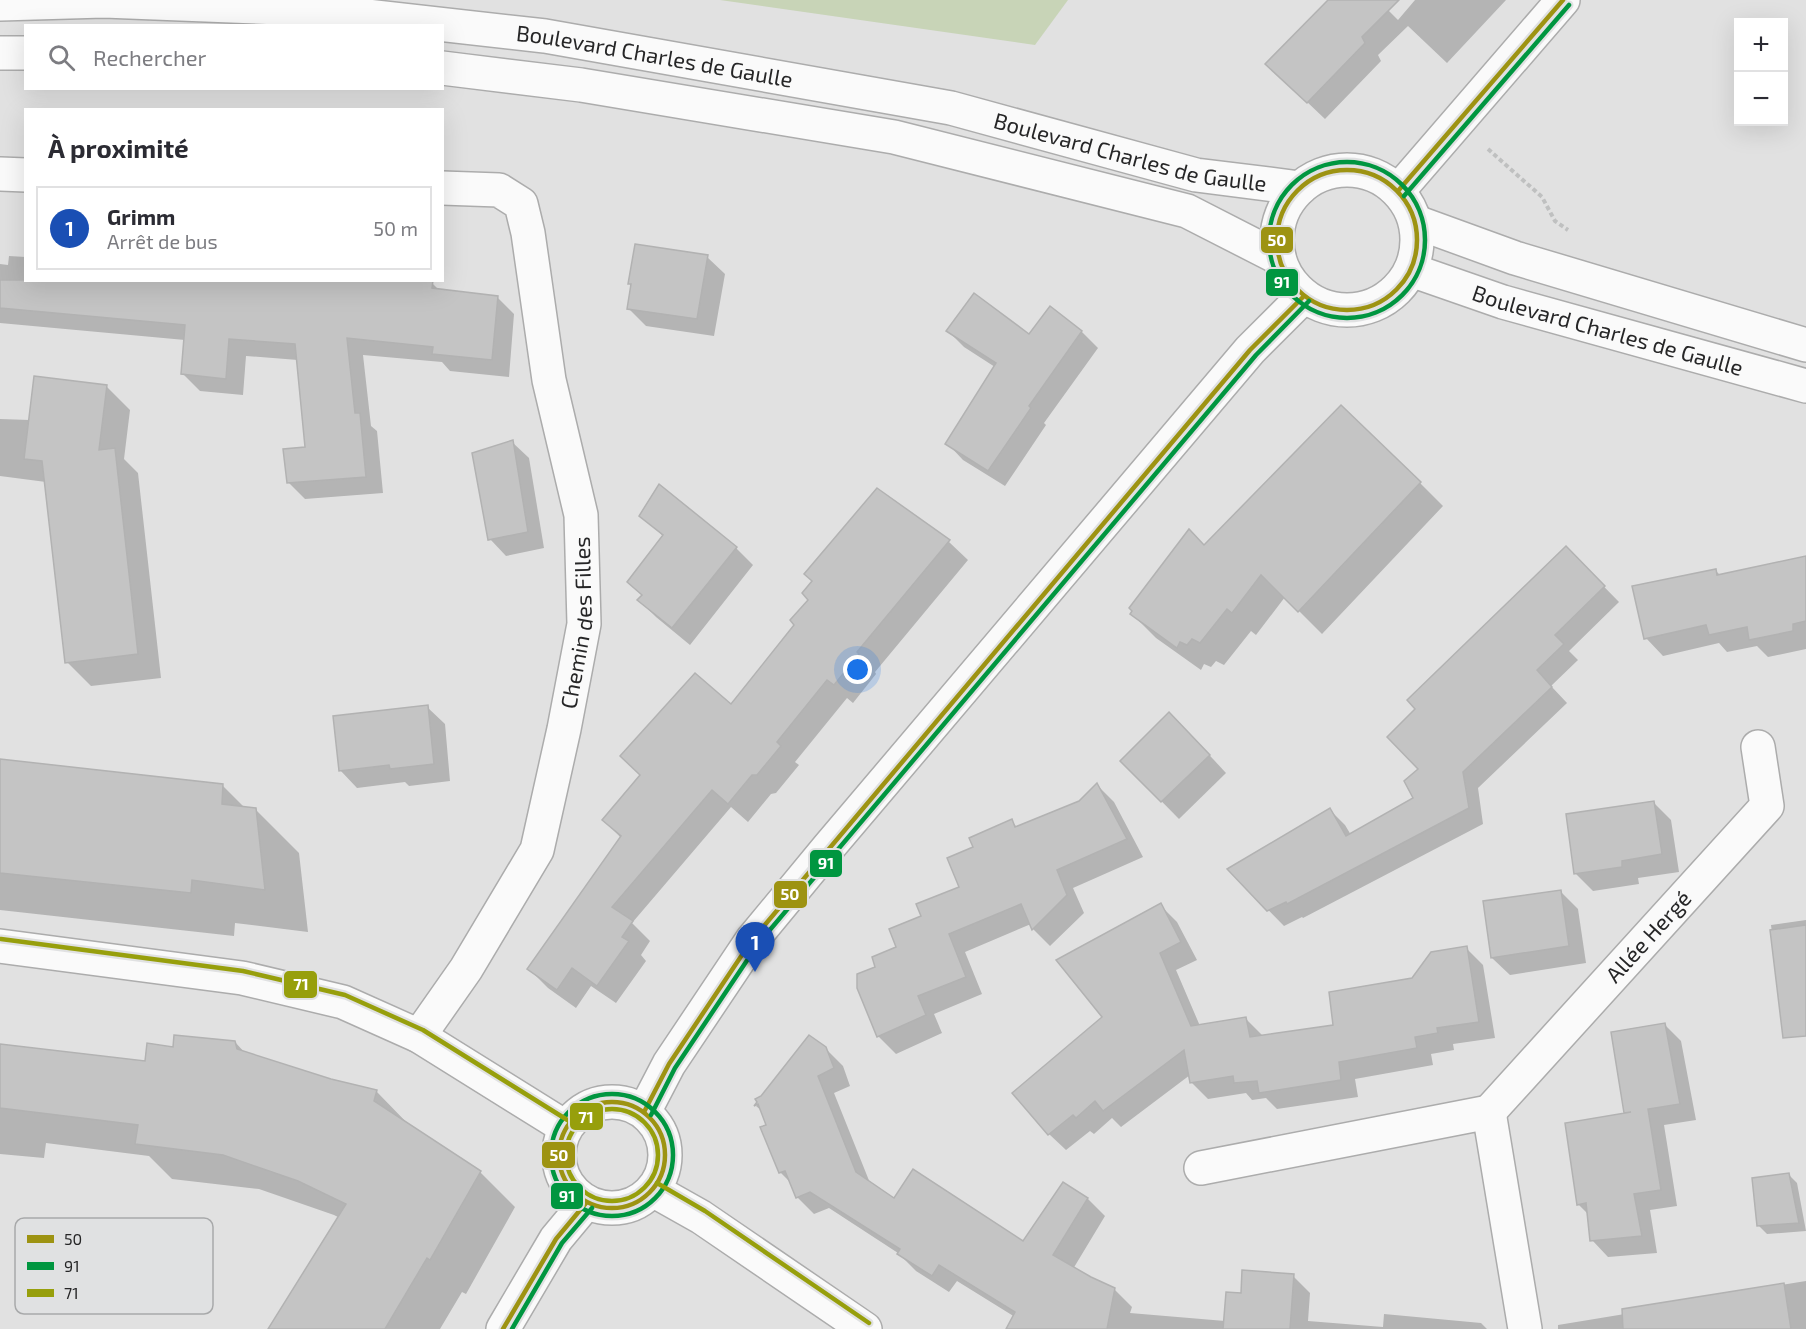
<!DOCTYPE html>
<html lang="fr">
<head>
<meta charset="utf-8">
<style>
  :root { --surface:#fff; --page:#f7f7f7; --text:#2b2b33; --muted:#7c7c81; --line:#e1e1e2; --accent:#db2777 }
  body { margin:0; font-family:"Exo 2",sans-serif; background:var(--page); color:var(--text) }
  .controls { position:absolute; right:18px; top:18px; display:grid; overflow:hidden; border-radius:0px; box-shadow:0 6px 24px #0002 }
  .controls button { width:54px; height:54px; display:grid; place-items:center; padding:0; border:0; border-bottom:2px solid var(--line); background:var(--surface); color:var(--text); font:30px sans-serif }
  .you { position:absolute; left:858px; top:670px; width:21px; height:21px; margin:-15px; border:4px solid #fff; border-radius:50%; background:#1a73e8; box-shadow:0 0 0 9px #1a73e833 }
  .badge { display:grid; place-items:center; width:39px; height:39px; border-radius:50%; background:var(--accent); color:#fff; font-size:20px; font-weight:700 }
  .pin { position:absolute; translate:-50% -50px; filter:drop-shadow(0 2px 3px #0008) }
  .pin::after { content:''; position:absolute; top:32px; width:21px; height:18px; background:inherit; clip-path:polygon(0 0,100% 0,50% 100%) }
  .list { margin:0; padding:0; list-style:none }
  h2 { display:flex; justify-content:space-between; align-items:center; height:78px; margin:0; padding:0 24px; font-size:26px }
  h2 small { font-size:20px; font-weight:400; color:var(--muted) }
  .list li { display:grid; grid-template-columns:39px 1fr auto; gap:18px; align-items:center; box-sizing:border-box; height:84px; margin:0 12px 12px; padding:0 12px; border:2px solid var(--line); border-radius:0px }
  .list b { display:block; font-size:22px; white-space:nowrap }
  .list p { margin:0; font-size:20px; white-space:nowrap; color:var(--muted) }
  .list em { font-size:20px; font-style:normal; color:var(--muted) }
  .icon { flex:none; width:33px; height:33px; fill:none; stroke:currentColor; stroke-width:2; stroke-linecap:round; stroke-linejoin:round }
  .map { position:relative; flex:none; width:1806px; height:1329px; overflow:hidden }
  .search { position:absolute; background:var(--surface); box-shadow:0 6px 24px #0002; left:24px; top:24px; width:420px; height:66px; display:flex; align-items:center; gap:15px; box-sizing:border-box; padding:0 21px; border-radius:0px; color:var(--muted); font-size:22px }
  .panel { position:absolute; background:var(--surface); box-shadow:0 6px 24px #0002; left:24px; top:108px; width:420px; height:174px; border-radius:0px }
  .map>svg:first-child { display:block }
  .green { fill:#c8d4b7 }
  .shadow { fill:#0003 }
  .building { fill:#c4c4c4; stroke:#b2b2b2; stroke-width:1.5 }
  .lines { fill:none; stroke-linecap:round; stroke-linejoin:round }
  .minor-casing { stroke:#acacac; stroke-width:36 }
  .tertiary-casing { stroke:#acacac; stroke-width:36 }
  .path { stroke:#bfc0c0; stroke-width:4; stroke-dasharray:4.5 3; stroke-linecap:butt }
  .minor { stroke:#fafafa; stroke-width:33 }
  .tertiary { stroke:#fafafa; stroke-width:33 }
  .bus-1-casing { stroke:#e0e1e2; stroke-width:9 }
  .bus-2-casing { stroke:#e0e1e2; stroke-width:9 }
  .bus-3-casing { stroke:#e0e1e2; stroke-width:9 }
  .bus-1 { stroke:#9d9312; stroke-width:4.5 }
  .bus-2 { stroke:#009640; stroke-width:4.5 }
  .bus-3 { stroke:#979f0c; stroke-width:4.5 }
  .labels { text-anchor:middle; stroke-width:5; stroke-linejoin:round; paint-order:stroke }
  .street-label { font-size:22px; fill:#262627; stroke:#e0e1e2 }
  .key { fill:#e0e1e2; stroke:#a8a9aa; stroke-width:1.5 }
  .key-label { font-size:16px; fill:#262627 }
  .line-badge { stroke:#e0e1e2; stroke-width:2 }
  .badge-label { font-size:16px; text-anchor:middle; font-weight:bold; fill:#fff }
</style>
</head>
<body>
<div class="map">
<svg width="1806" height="1329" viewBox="0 0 1806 1329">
  <rect width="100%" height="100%" fill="#e1e1e1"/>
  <path class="green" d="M720,0H1068L1035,45Z"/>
  <g class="shadow">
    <path d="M1343,0H1369L1389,11L1398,20L1415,0H1506L1447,63L1408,26L1378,55L1381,61L1325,119L1285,81Z"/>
    <path d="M9,256L26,257V280L432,283L439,290L497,297L514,314L509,377L450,371L442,362L363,355L371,426L377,431L383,493L305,499L288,482L307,448L298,360L246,356L243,395L200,391L183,374L185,340L0,323V264L8,265Z"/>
    <path d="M707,257L725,274L714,336L646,326L629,309L632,286L630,284Z"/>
    <path d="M948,331L1029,336L1082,332L1098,348L1044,423L1046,425L1005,486L963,460L947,443L995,367L964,347Z"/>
    <path d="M106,386L130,410L124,459L138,473L161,678L91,686L67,662L46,482L0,476V419L30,420Z"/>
    <path d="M512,442L529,458L544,548L506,556L490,539Z"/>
    <path d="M1420,483L1443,506L1322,634L1285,597L1256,635L1251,631L1224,665L1216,661L1211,667L1204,664L1201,670L1156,638L1132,614L1204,546Z"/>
    <path d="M877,490L949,542L968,560L875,672L876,674L853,703L847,698L795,762L799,765L776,793L771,794L748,822L731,807L632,923L650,941L641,955L646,961L616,1003L591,986L576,1008L548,988L529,969L621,838L604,820L731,706L796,625Z"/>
    <path d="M641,515L736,548L753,565L690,645L656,617L639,600L643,596L629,582L664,537Z"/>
    <path d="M1566,548L1619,602L1569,651L1578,660L1551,686L1567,703L1478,788L1483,824L1303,918L1302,917L1284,926L1229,870L1330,810L1345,825L1351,835L1415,799L1420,769Z"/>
    <path d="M1806,558V649L1768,657L1757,646L1727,652L1719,643L1663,656L1646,638L1716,571L1721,576Z"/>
    <path d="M427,707L445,724L450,781L409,786L405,782L357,788L340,770Z"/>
    <path d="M1187,731L1226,773L1179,819L1122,761Z"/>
    <path d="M0,761L223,786L245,808L255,809L299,853L308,932L235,923L234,936L0,910Z"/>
    <path d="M1097,785L1114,802L1143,857L1073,888L1084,913L1050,946L1033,929L1031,924L965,952L982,994L934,1014L942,1033L896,1054L878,1036L859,988L877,968L898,947L923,917L961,888L975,848L1011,821L1018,828L1080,802Z"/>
    <path d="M1654,803L1671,820L1679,872L1638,878L1639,884L1593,891L1576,874Z"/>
    <path d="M1561,892L1578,909L1586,963L1510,975L1492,958Z"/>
    <path d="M1160,905L1177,922L1197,960L1176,970L1200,1026L1246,1019L1264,1037L1335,1026L1466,948L1483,965L1495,1038L1453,1044L1454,1050L1431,1054L1433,1065L1355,1079L1358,1097L1277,1109L1266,1098L1252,1100L1246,1093L1208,1099L1191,1082L1190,1075L1121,1127L1112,1118L1094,1134L1090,1131L1066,1150L1049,1134Z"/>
    <path d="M1806,920V997L1778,981L1771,925Z"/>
    <path d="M1664,1024L1681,1041L1696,1120L1664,1125L1677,1206L1650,1210L1657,1253L1608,1257L1592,1240L1588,1214L1578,1204L1627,1114L1625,1112Z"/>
    <path d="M235,1042L246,1054L330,1080L377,1092L411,1127L480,1172L515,1207L466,1294L462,1292L440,1329H270L340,1218L334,1215L259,1189L172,1179L149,1156L46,1143L44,1158L0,1154V1046L147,1063L174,1049Z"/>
    <path d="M825,1048L843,1066L850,1086L834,1093L870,1183L894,1200L1024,1244L1063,1184L1088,1199L1105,1216L1073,1269L1114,1289L1132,1307L1130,1313L1225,1321L1242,1295L1293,1276L1310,1293L1308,1321L1383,1327L1384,1314L1481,1323L1487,1329H1023L1015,1317L957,1281L949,1292L916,1271L898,1253L829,1208L814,1214L797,1197L792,1184L780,1172L768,1125L763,1112L756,1106Z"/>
    <path d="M1789,1175L1797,1183L1806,1231L1767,1234L1759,1226Z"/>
    <path d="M1806,1281V1329H1558V1325L1637,1312V1308Z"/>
  </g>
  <g class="building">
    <path d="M1328,0H1399L1362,37L1365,43L1307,103L1265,64Z"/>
    <path d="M635,244L708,255L697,319L627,309L631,284H628Z"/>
    <path d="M0,280H433L432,288L498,296L492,360L432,354L433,347L347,338L355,413H360L366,477L287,483L283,449L305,447L295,344L229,339L226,379L181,374L185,325L0,308Z"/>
    <path d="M974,293L1029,334L1050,306L1082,331L1029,406L1031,408L988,471L945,444L996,363L946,331Z"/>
    <path d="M34,376L107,385L99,450L115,448L138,654L65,663L42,461L24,459Z"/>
    <path d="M1341,405L1421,482L1298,612L1261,575L1232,613L1227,609L1200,643L1192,639L1187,645L1180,642L1177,648L1130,614L1132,611L1129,608L1189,529L1204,545Z"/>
    <path d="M513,440L528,532L488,540L472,453Z"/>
    <path d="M659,484L737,547L672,628L637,600L642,595L627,582L663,535L639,516Z"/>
    <path d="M877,488L950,540L857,652L859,654L834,685L827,680L777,742L781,746L757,775H752L728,804L712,790L612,907L633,921L622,937L629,941L597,986L572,968L557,990L527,969L621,836L602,820L640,775L620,756L695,673L731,704L794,625L790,620L808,600L802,593L812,581L804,574Z"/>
    <path d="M1566,546L1605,586L1555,635L1564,644L1537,670L1552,687L1463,772L1469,808L1287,904L1286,902L1267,911L1227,869L1330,808L1346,836L1413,798L1404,781L1418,769L1387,737L1415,709L1407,700Z"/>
    <path d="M1806,556V621L1793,624V631L1749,640L1747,627L1709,635L1706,625L1644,639L1632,586L1716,569L1717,575Z"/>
    <path d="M428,705L434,764L390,769L389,765L339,771L333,716Z"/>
    <path d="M1169,712L1210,755L1161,802L1120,761Z"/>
    <path d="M0,759L223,784L222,804L256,808L265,890L192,880L191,893L0,873Z"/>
    <path d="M1097,783L1127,839L1057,870L1067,895L1032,930L1021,904L949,934L966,977L918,996L926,1015L877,1037L857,988V974L875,967L872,957L896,947L889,929L921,916L916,904L959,887L947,858L973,847L969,838L1012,819L1015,827L1079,801Z"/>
    <path d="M1654,801L1662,854L1622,861V867L1574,874L1566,814Z"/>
    <path d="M1561,890L1569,946L1491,958L1483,901Z"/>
    <path d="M1161,903L1181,942L1160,953L1191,1026L1246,1017L1250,1037L1333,1025L1329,992L1412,978L1431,952L1467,946L1479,1022L1437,1028L1438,1033L1415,1037L1417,1048L1339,1062L1341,1080L1259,1093L1257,1081L1234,1083L1233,1076L1190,1083L1184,1050L1103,1111L1095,1101L1076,1118L1073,1115L1048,1135L1012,1093L1102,1017L1056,960Z"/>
    <path d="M1806,925V1036L1783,1038L1770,930Z"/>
    <path d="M1665,1023L1680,1104L1648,1109L1661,1190L1634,1194L1642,1236L1590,1241L1586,1203L1577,1205L1565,1123L1631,1112L1624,1113L1611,1032Z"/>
    <path d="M174,1035L235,1041L237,1049L331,1079L377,1090L374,1101L481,1171L430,1260L427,1258L385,1329H268L346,1204L298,1181L223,1155L135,1144L138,1125L0,1108V1044L145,1061L147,1043L173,1047Z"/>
    <path d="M809,1035L826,1047L834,1068L818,1076L856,1172L894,1198L913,1169L1023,1241L1063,1182L1088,1198L1053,1255L1091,1277L1115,1288L1107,1329H1006L1015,1312L939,1265L932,1276L897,1254L900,1249L810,1192L796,1198L785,1171L779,1173L760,1127L766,1125L758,1104L754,1106L757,1102L755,1099L761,1096Z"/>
    <path d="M1789,1173L1799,1223L1757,1226L1752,1178Z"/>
    <path d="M1242,1270L1294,1274L1290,1329H1223L1226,1292L1241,1293Z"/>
    <path d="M1784,1283L1791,1329H1623L1622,1309Z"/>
  </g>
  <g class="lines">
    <g class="minor-casing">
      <g id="minor">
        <path d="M0,174L26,175"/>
        <path d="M0,946L242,978L343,1002L419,1036L565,1127"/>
        <path id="s1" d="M419,1036L466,969L537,850L564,729L584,624L581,515L549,380L528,233L521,204L499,190L442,188"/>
        <path id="s2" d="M1489,1112L1767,806L1758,747"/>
        <path d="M1201,1168L1489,1112L1525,1329"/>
        <path d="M653,1190L701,1217L865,1329"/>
      </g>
    </g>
    <g class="tertiary-casing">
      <g id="tertiary">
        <path id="s3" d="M0,4L104,1L305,9L545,36L951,108L1196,175L1300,188"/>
        <path d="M0,53H26"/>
        <path d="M442,68L581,85L894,137L1187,211L1279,258"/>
        <circle cx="1347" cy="240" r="70"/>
        <path d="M1398,191L1563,0"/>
        <path d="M1416,222L1515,258L1806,345"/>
        <path id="s4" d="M1411,270L1503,302L1806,386"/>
        <circle cx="612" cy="1155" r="53"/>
        <path d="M644,1112L669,1064L752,940L828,848L1250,350L1304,296"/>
        <path d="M503,1329L556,1239L586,1203"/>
      </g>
    </g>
    <path class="path" d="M1488,149L1542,197L1555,221L1568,230"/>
    <use href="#minor" class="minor"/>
    <use href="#tertiary" class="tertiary"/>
    <g class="bus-1-casing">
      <g id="bus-1">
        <circle cx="1347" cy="240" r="70"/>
        <path d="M1398,191L1563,0"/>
        <circle cx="612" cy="1155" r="53"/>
        <path d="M644,1112L669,1064L752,940L1250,350L1304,296"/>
        <path d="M503,1329L556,1239L586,1203"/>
      </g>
    </g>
    <g class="bus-2-casing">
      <g id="bus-2">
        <circle cx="1347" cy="240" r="78"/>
        <path d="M1404,196L1569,5"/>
        <circle cx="612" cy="1155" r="61"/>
        <path d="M651,1115L675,1068L758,944L1256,355L1309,301"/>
        <path d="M512,1329L562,1243L592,1208"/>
      </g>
    </g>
    <g class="bus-3-casing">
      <g id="bus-3">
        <path d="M1,939L243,971L345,995L423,1030L569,1121"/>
        <circle cx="612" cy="1155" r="46"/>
        <path d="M657,1183L705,1211L869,1323"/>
      </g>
    </g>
    <use href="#bus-1" class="bus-1"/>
    <use href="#bus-2" class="bus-2"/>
    <use href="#bus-3" class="bus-3"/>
  </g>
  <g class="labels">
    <g class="street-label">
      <text dy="8" stroke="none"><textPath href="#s3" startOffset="658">Boulevard Charles de Gaulle</textPath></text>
      <text dy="8" stroke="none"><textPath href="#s3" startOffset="1144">Boulevard Charles de Gaulle</textPath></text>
      <text dy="8" stroke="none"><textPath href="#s4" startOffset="206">Boulevard Charles de Gaulle</textPath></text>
      <text dy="8" stroke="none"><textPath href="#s1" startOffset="452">Chemin des Filles</textPath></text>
      <text dy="8" stroke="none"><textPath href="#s2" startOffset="237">Allée Hergé</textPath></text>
    </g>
  </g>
  <rect x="15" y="1218" width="198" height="96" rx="9" class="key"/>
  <rect x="27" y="1235" width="27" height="8" fill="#9d9312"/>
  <rect x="27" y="1262" width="27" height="8" fill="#009640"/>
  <rect x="27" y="1289" width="27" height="8" fill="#979f0c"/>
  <g class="key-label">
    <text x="64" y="1245">50</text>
    <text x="64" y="1272">91</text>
    <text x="64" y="1299">71</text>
  </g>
  <g class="line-badge">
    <rect x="1260" y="226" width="34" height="28" rx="6" fill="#9d9312"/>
    <rect x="1265" y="268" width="34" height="29" rx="6" fill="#009640"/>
    <rect x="809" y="849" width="34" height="29" rx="6" fill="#009640"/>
    <rect x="773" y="880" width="35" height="29" rx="6" fill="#9d9312"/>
    <rect x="283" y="970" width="35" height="29" rx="6" fill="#979f0c"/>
    <rect x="569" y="1102" width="35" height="29" rx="6" fill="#979f0c"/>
    <rect x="541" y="1141" width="35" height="28" rx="6" fill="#9d9312"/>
    <rect x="550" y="1182" width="34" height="28" rx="6" fill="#009640"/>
  </g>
  <g class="badge-label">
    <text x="1277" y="246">50</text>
    <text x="1282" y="288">91</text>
    <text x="826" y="869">91</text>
    <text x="790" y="900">50</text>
    <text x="301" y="990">71</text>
    <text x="586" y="1123">71</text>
    <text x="559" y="1161">50</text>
    <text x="567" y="1202">91</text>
  </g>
</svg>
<div class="controls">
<button>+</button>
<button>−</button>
</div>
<div class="you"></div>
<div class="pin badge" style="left:755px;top:972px;background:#1a4fb4">1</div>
<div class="search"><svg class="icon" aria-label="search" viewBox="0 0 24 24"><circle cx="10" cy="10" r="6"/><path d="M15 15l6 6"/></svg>Rechercher</div>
<section class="panel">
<h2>À proximité<small></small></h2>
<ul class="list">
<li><span class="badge" style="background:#1a4fb4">1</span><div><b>Grimm</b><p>Arrêt de bus</p></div><em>50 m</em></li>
</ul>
</section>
</div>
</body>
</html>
